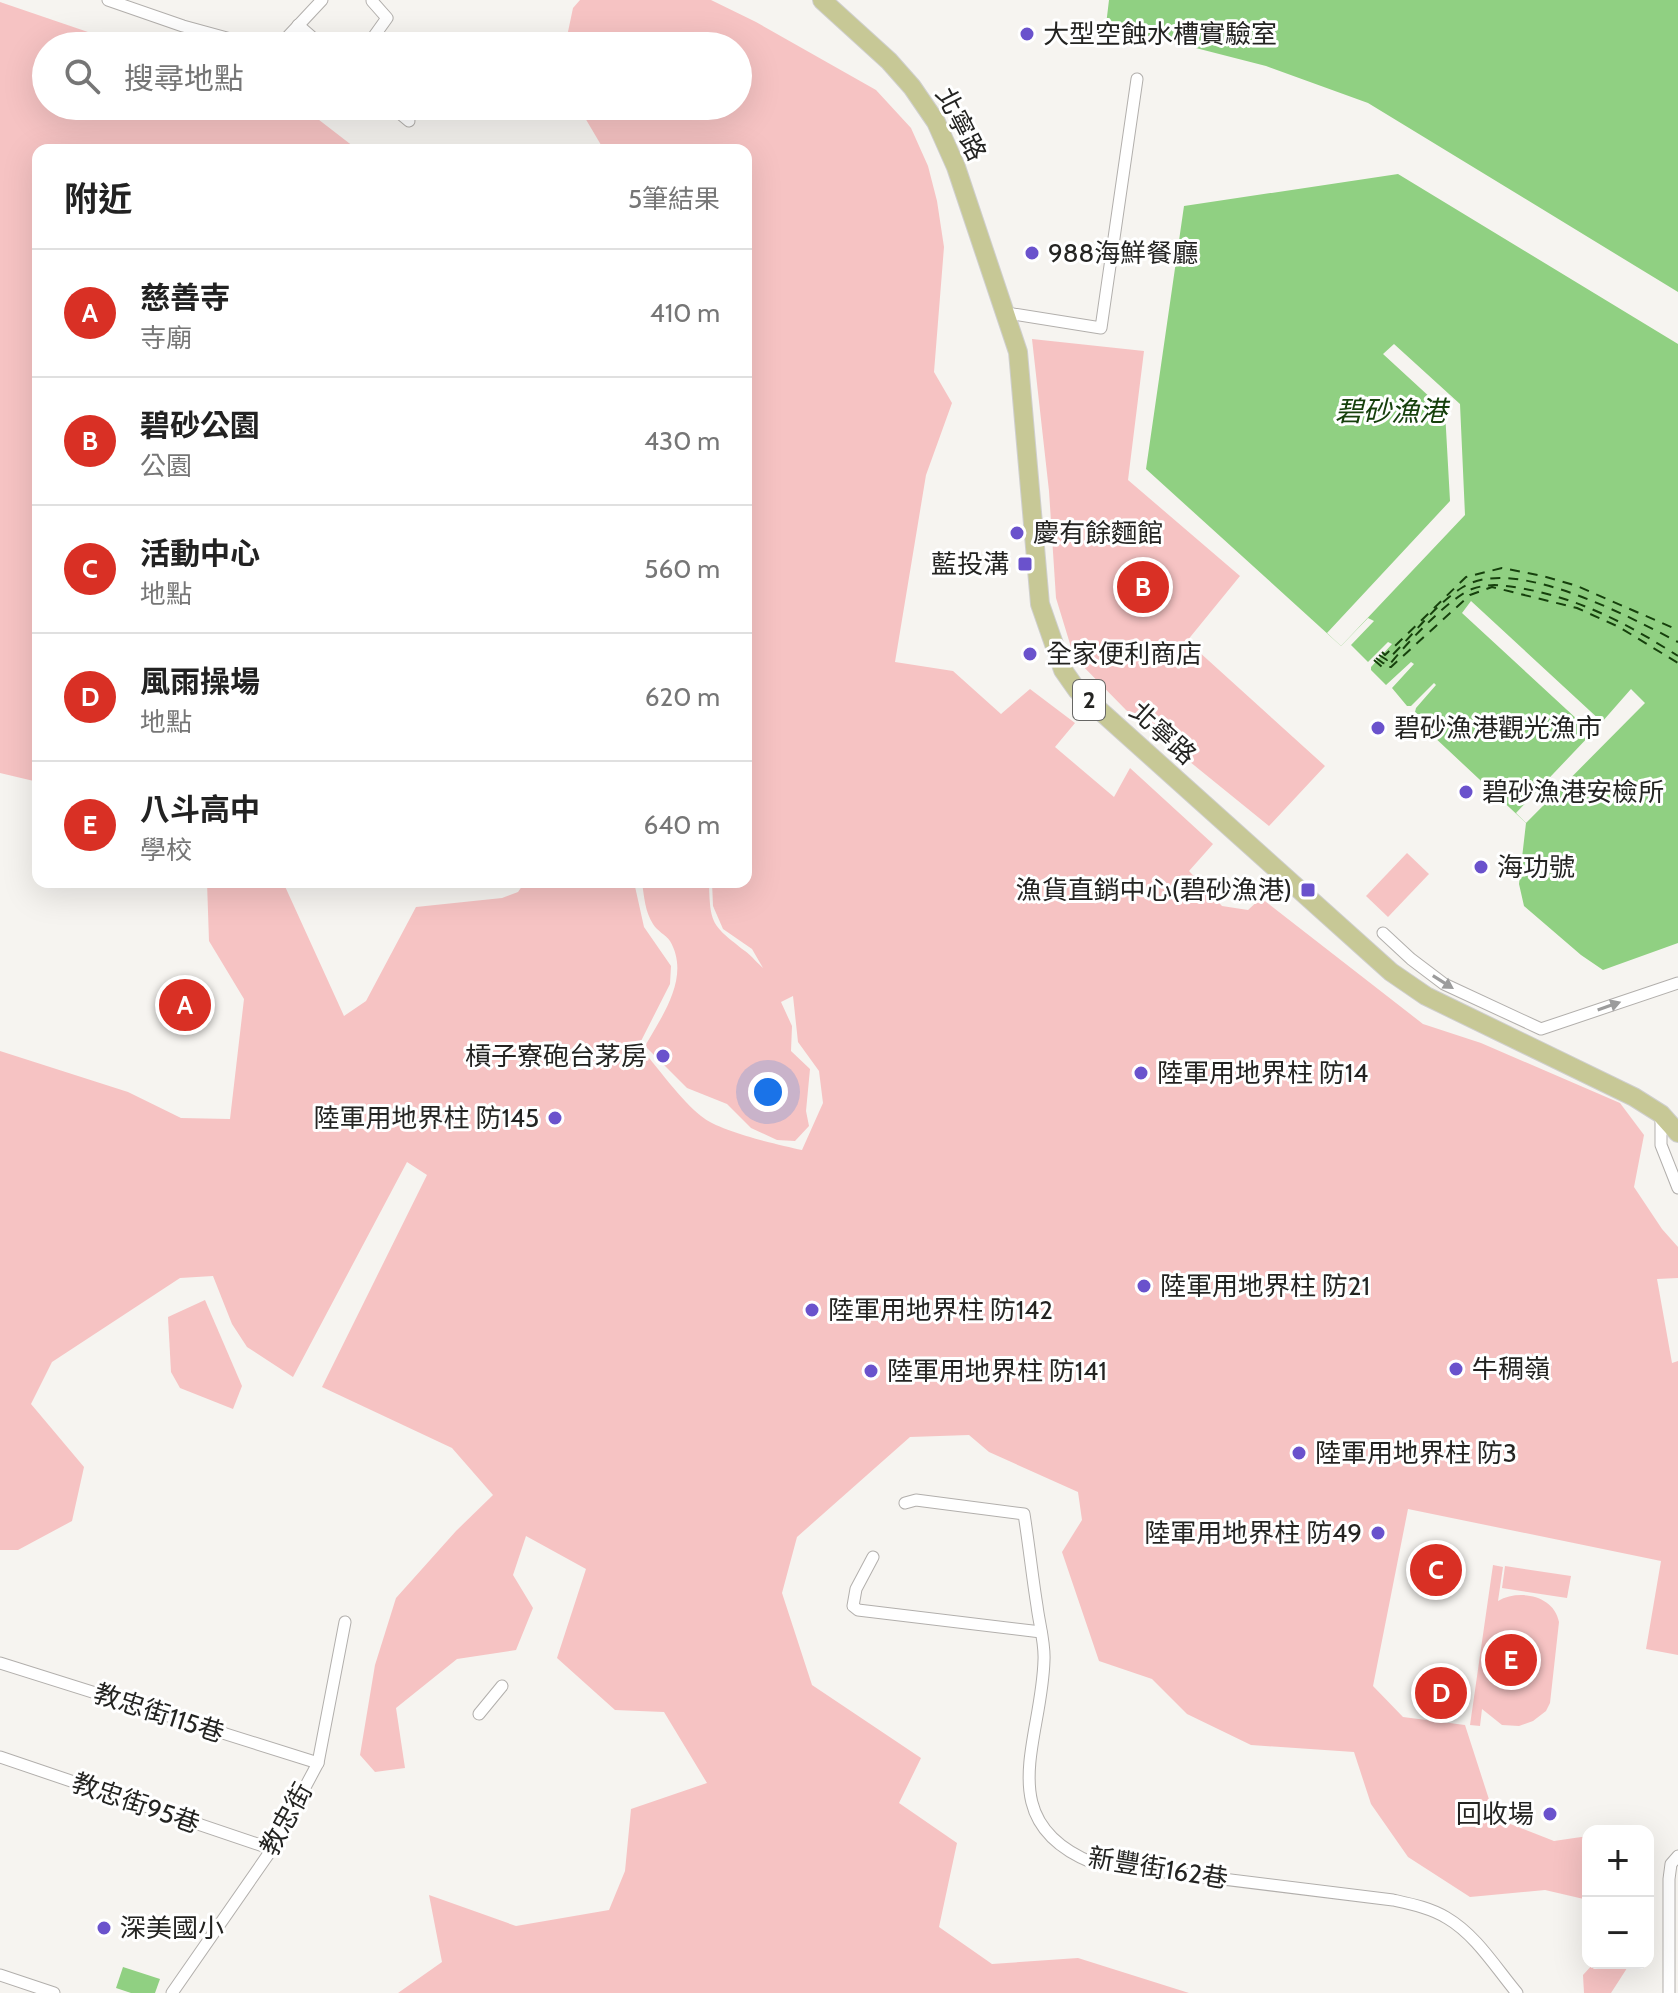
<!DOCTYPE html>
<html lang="zh-TW">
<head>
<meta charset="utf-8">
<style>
  :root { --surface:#fff; --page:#f6f6f6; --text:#222; --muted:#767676; --line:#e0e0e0; --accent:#d93025 }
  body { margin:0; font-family:Cabin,"Noto Sans TC",sans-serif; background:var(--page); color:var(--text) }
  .controls { position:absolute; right:24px; bottom:24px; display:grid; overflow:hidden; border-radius:16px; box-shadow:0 8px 32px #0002 }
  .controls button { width:72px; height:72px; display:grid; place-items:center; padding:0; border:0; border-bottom:2px solid var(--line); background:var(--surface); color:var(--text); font:40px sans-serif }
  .you { position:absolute; left:768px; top:1092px; width:28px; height:28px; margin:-20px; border:6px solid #fff; border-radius:50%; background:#1a73e8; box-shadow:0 0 0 12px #1a73e833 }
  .badge { display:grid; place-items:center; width:52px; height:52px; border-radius:50%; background:var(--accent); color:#fff; font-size:26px; font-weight:700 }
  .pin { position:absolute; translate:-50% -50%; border:4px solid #fff; box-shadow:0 2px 8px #0006 }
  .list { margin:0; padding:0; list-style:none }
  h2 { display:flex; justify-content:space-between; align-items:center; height:104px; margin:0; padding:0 32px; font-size:34px }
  h2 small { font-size:26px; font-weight:400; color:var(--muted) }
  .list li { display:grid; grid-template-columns:52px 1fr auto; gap:24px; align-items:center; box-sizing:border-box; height:128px; padding:0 32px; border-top:2px solid var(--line) }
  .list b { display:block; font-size:30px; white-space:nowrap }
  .list p { margin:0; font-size:26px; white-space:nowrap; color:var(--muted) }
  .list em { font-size:26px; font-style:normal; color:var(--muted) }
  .icon { flex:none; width:44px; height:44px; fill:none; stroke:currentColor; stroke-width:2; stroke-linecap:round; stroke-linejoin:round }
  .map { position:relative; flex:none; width:1678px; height:1993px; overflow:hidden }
  .search { position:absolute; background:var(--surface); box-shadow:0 8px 32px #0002; left:32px; top:32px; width:720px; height:88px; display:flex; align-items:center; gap:20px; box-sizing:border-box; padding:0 28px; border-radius:44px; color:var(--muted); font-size:30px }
  .panel { position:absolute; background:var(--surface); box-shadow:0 8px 32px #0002; left:32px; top:144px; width:720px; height:744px; border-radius:16px }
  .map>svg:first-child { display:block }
  .green { fill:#f6c3c3 }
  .water { fill:#90d082 }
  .pier { fill:#f6f4f0 }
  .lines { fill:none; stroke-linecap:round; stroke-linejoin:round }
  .ferry { stroke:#16400c; stroke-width:2; stroke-dasharray:10 8; stroke-linecap:butt }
  .minor-casing { stroke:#b2afac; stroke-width:13 }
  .primary-casing { stroke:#cfcfce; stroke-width:20 }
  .minor { stroke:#fff; stroke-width:11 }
  .primary { stroke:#c7c896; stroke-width:18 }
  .oneway { fill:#9c9c9c }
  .poi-dot { fill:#6a52cc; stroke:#fff; stroke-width:3 }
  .labels { text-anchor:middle; stroke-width:6; stroke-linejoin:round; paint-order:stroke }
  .shield { fill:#fff; stroke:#666664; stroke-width:2 }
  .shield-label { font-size:24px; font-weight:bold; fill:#242422 }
  .poi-label { font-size:26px; fill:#242422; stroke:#fff; text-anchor:start }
  .street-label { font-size:26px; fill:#242422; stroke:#fff }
  .water-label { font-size:28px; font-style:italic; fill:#16400c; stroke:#fff }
</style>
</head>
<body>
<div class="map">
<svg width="1678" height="1993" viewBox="0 0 1678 1993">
  <rect width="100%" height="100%" fill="#f6f4f0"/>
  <g class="green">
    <path d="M580,0H711L756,22L876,90L911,128L928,166L937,201L944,247L934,372L952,403L926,475L895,662L953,671L1001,714L1030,689L1075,723L1055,747L1114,797L1130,768L1213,844L1189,871L1222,906L1248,910L1261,898L1423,1024L1481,1043L1620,1103L1644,1135L1634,1187L1662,1229L1678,1247V1278L1657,1279L1672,1363L1678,1361V1655L1646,1649L1661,1561L1408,1509L1373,1686L1403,1717L1465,1725L1495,1818L1554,1841L1588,1836V1900L1545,1890L1470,1897L1408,1857L1371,1804L1354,1752L1251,1745L1187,1714L1152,1679L1099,1661L1062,1552L1082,1520L1078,1492L989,1452L969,1435L910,1437L797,1537L782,1593L812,1685L921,1758L899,1803L957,1843L939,1927L992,1964L1078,1958L1189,1993H398L442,1962L429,1895L516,1926L609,1910L625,1871L631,1809L707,1783L664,1712L615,1710L557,1658L586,1569L526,1536L513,1575L533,1608L516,1650L457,1659L396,1708L405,1768L375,1772L360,1755L375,1665L396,1598L456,1531L493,1495L452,1448L322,1387L427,1175L407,1162L293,1377L247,1347L232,1324L213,1276L180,1278L52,1362L31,1404L84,1467L72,1521L18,1550H0V1051L128,1092L181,1118L230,1119L244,999L209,941L207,882H283L344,1016L366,1001L416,907L502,898L518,892L525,882H634L644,927L671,966L670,984L639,1045C654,1064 683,1102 701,1116C720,1132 776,1144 802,1150L823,1103L819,1071L798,1042L793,996L781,1002L792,1026L791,1051L810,1069L806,1111L809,1126L795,1141L777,1140L751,1128L727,1104L687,1088L645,1046C662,1016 691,977 670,941C666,935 657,931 653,924C645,912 644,896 642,882H709C710,925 712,925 745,951C752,956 758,964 763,968L752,949L723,929L713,906L712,882H746V150H604L578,106H738V46H565L573,8Z"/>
    <path d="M0,2L129,46H46V106H301L358,150H38V782L0,773Z"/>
    <path d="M1032,339L1144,351L1128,480L1240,576L1187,641L1325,766L1269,826L1126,710L1074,657L1056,598L1049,491Z"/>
    <path d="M1407,853L1429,874L1388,917L1366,896Z"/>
    <path d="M205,1300L242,1386L233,1409L180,1388L171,1372L168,1317Z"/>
    <path d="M1493,1565L1503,1567L1498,1601C1519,1589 1554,1595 1559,1622L1550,1703L1546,1711L1533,1721L1519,1726L1502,1725L1482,1709L1480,1726L1470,1725Z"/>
    <path d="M1505,1566L1571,1576L1567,1598L1502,1588Z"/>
    <path d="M1594,1963H1635L1629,1965L1611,1993H1584L1583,1975Z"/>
  </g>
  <g class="water">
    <path d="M1109,0H1678V292L1368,103L1266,66L1106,25Z"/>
    <path d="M1398,174L1678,344V943L1603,970L1581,955L1524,906L1519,884L1526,823L1416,720L1420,716L1415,712L1416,708L1436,685L1434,683L1411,706H1407L1392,688L1414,664L1411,662L1386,685L1371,670V667L1392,644L1388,642L1368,662L1351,645L1374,621L1368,618L1341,646L1146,469L1184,206Z"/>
    <path d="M123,1967L160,1979L155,1993H131L116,1988Z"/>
  </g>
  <g class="pier">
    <path d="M1394,344L1460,404L1465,515L1341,646L1327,633L1450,501L1445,411L1383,354Z"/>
    <path d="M1471,601L1602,722L1631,689L1645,703L1526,823L1516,813L1592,733L1462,613Z"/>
  </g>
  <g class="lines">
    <g class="ferry">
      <path d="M1382,652L1385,655L1397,644L1466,577L1502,568L1543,576L1577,586L1678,630"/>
      <path d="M1379,655L1387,660C1412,637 1434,605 1463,587C1514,555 1630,617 1678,642"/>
      <path d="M1376,658L1383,663L1390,664C1406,644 1449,598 1472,589C1489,583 1502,585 1520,588C1579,598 1628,624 1678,656"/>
      <path d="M1374,660L1382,667H1391L1470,595L1492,587L1577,608L1619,627L1678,663"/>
    </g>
    <g class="minor-casing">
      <g id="minor">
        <path d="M108,0L183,26L256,46"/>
        <path d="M298,25L322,46"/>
        <path d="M279,46L322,0"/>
        <path d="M367,46L387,18L372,1"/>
        <path d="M391,106L409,121"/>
        <path d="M1007,313L1101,328L1137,79"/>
        <path d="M1383,933L1411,959L1444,984L1541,1029L1678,983"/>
        <path d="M1661,1115V1145L1678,1188"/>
        <path d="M905,1503L916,1500L1024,1514C1029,1545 1032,1575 1037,1606C1039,1623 1045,1643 1044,1660C1042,1741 990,1821 1093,1863L1393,1900C1411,1904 1431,1908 1447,1918C1476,1935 1496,1968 1517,1993"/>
        <path d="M873,1557L856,1589L853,1606L858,1610L1041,1632"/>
        <path d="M0,1663L318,1763"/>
        <path d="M479,1714L502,1686"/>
        <path d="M0,1757L272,1849"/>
        <path d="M0,1975L54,1993"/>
        <path d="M172,1993L272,1849L318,1763L345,1622"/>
        <path d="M1669,1993V1879L1671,1864L1678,1856"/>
      </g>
    </g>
    <g class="primary-casing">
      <path id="primary" d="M822,0L889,61L912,87L936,122L956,167L1018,352L1040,604L1063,670L1077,690L1391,972L1426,996L1634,1097L1661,1114L1678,1133"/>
    </g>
    <use href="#minor" class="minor"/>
    <use href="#primary" class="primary"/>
  </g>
  <defs><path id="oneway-solid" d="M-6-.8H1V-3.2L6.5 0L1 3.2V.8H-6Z" transform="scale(2)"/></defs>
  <g class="oneway">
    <use href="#oneway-solid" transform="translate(1443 982) rotate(32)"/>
    <use href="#oneway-solid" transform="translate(1609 1006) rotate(-19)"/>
  </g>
  <g class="poi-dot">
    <circle cx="1027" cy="34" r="8"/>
    <circle cx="1032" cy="253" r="8"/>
    <circle cx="1017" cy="533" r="8"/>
    <rect x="1017" y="556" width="16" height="16" rx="4"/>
    <circle cx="1030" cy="654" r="8"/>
    <circle cx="1378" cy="728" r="8"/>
    <circle cx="1466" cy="792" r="8"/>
    <circle cx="1481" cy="867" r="8"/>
    <rect x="1300" y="882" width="16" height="16" rx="4"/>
    <circle cx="663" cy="1056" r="8"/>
    <circle cx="1141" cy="1073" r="8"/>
    <circle cx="555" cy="1118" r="8"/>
    <circle cx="1144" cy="1286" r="8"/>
    <circle cx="812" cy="1310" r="8"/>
    <circle cx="1456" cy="1369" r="8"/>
    <circle cx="871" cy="1371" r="8"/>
    <circle cx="1299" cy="1453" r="8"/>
    <circle cx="1378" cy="1533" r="8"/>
    <circle cx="1550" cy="1814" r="8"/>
    <circle cx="104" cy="1928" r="8"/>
  </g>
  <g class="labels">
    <rect class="shield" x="1073" y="680" width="32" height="40" rx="6"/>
    <g class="shield-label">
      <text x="1089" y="708">2</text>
    </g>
    <g class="poi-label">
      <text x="1043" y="43">大型空蝕水槽實驗室</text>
      <text x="1048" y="262">988海鮮餐廳</text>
      <text x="1033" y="542">慶有餘麵館</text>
      <text x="1009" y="573" text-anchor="end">藍投溝</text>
      <text x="1046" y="663">全家便利商店</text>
      <text x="1394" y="737">碧砂漁港觀光漁市</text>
      <text x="1482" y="801">碧砂漁港安檢所</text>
      <text x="1497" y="876">海功號</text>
      <text x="1292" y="899" text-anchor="end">漁貨直銷中心(碧砂漁港)</text>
      <text x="647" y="1065" text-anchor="end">槓子寮砲台茅房</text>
      <text x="1157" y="1082">陸軍用地界柱 防14</text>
      <text x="539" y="1127" text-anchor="end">陸軍用地界柱 防145</text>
      <text x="1160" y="1295">陸軍用地界柱 防21</text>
      <text x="828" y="1319">陸軍用地界柱 防142</text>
      <text x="1472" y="1378">牛稠嶺</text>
      <text x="887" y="1380">陸軍用地界柱 防141</text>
      <text x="1315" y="1462">陸軍用地界柱 防3</text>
      <text x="1362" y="1542" text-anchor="end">陸軍用地界柱 防49</text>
      <text x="1534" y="1823" text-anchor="end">回收場</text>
      <text x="120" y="1937">深美國小</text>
    </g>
    <g class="street-label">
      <text transform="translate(961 124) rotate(63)" y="9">北寧路</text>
      <text transform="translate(1163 733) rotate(42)" y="9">北寧路</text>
      <text transform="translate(159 1713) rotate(18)" y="9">教忠街115巷</text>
      <text transform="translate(136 1803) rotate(19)" y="9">教忠街95巷</text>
      <text transform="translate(286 1819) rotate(-61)" y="9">教忠街</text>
      <text transform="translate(1158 1868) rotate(9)" y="9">新豐街162巷</text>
    </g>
    <g class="water-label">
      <text x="1391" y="421">碧砂漁港</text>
    </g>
  </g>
</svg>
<div class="controls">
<button>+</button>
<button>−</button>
</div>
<div class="you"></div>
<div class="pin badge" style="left:185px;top:1005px">A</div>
<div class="pin badge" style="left:1143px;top:587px">B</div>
<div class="pin badge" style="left:1436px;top:1570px">C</div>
<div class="pin badge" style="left:1441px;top:1693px">D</div>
<div class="pin badge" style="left:1511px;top:1660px">E</div>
<div class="search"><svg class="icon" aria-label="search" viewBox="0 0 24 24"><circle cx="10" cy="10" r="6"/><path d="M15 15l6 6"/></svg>搜尋地點</div>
<section class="panel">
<h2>附近<small>5筆結果</small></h2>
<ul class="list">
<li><span class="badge">A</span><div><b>慈善寺</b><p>寺廟</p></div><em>410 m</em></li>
<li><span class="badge">B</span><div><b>碧砂公園</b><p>公園</p></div><em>430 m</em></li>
<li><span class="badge">C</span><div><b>活動中心</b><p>地點</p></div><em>560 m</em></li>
<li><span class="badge">D</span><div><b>風雨操場</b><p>地點</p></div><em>620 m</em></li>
<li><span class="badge">E</span><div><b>八斗高中</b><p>學校</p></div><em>640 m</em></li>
</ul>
</section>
</div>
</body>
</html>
